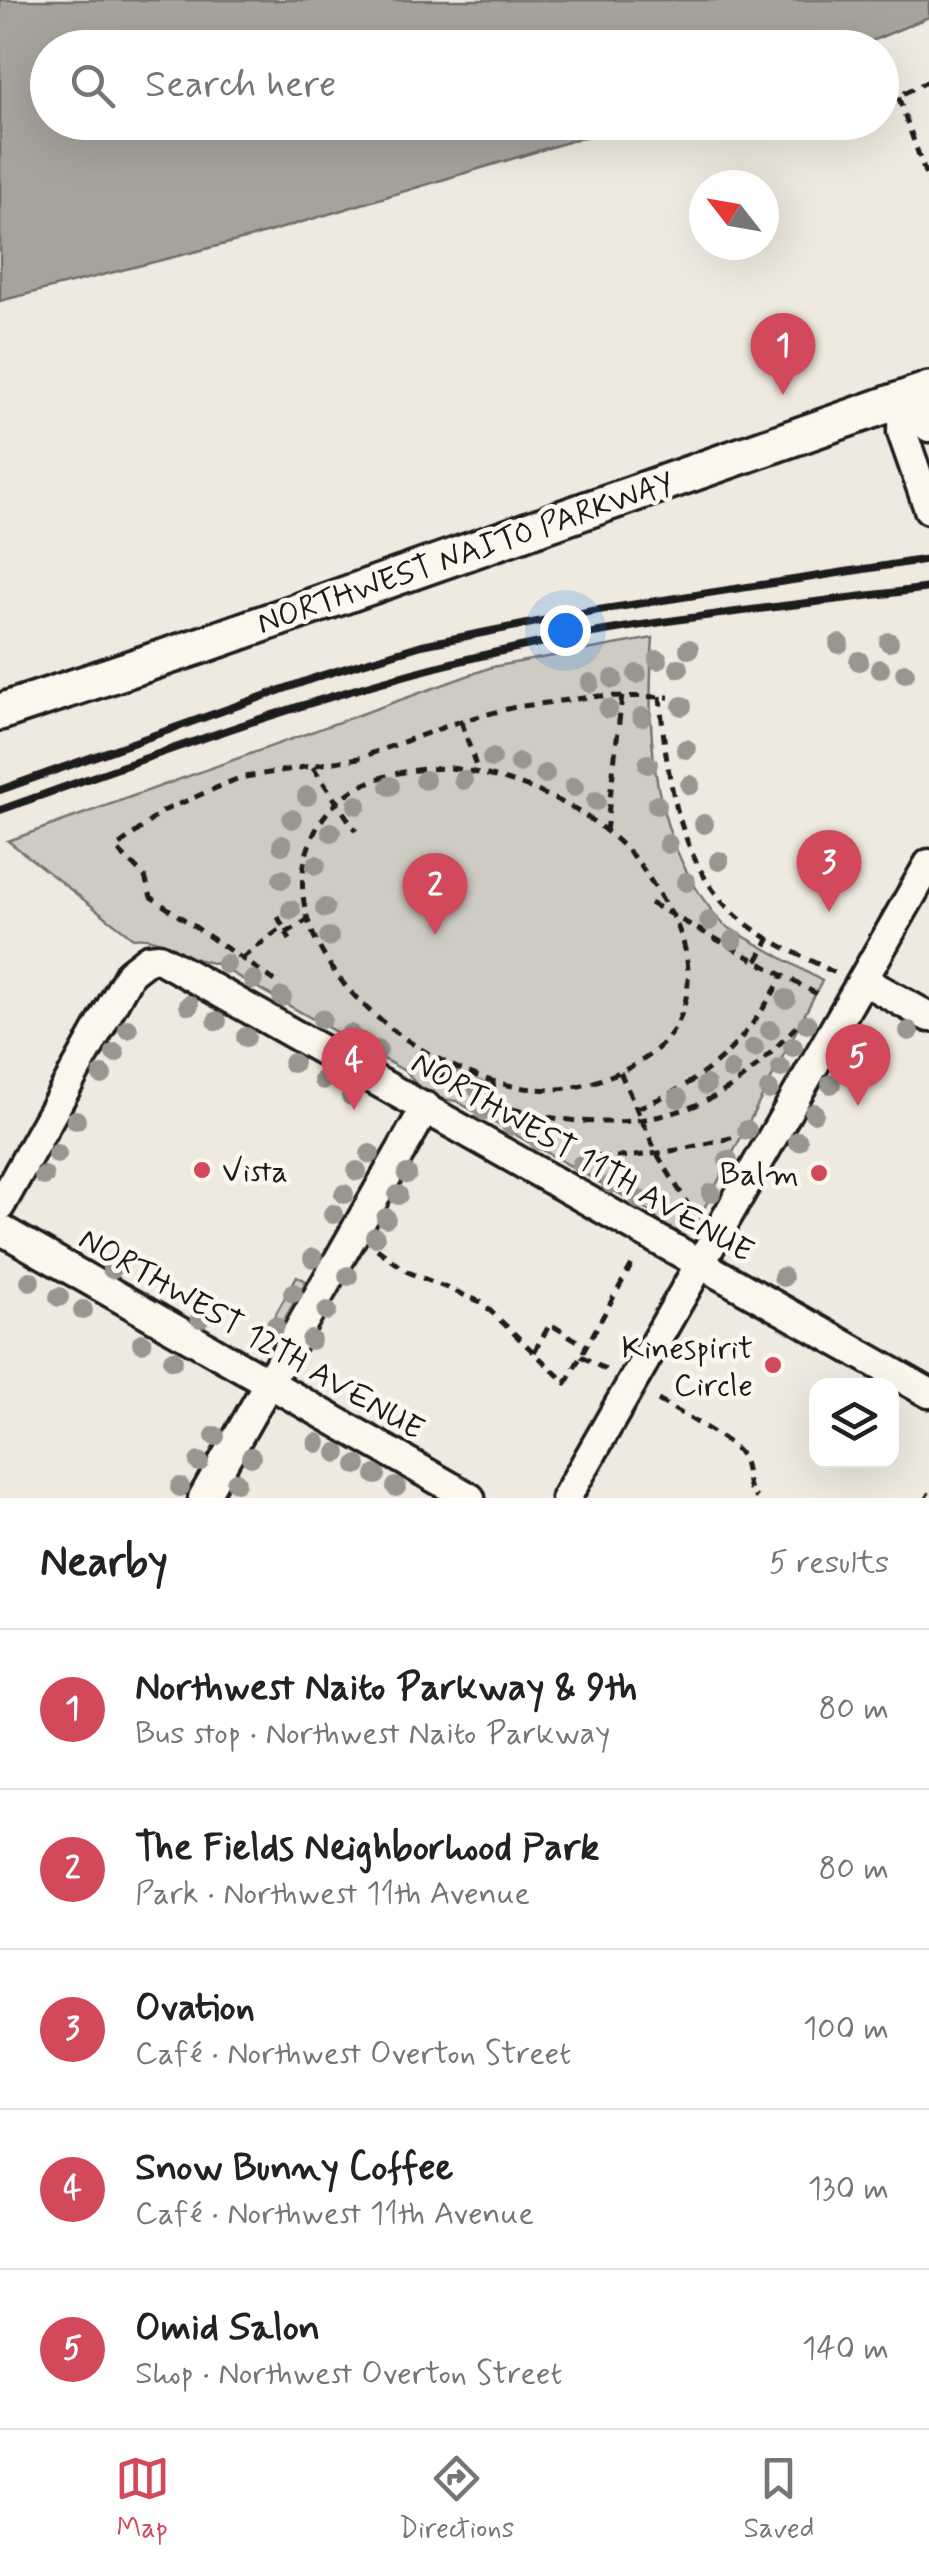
<!DOCTYPE html>
<html lang="en">
<head>
<meta charset="utf-8">
<style>
  :root { --surface:#fff; --page:#f6f6f6; --text:#222; --muted:#767676; --line:#e0e0e0; --accent:#d1495b }
  body { margin:0; font-family:Mynerve,sans-serif; background:var(--page); color:var(--text) }
  .controls { position:absolute; right:30px; bottom:30px; display:grid; overflow:hidden; border-radius:20px; box-shadow:0 10px 40px #0002 }
  .controls button { width:90px; height:90px; display:grid; place-items:center; padding:0; border:0; border-bottom:2px solid var(--line); background:var(--surface); color:var(--text); font:50px sans-serif }
  .compass { position:absolute; left:689px; top:170px; width:90px; height:90px; border-radius:50%; background:var(--surface); box-shadow:0 10px 40px #0002; rotate:301deg }
  .you { position:absolute; left:565px; top:630px; width:35px; height:35px; margin:-25px; border:8px solid #fff; border-radius:50%; background:#1a73e8; box-shadow:0 0 0 15px #1a73e833 }
  .badge { display:grid; place-items:center; width:65px; height:65px; border-radius:50%; background:var(--accent); color:#fff; font-size:32px; font-weight:700 }
  .pin { position:absolute; translate:-50% -82px; filter:drop-shadow(0 2px 5px #0008) }
  .pin::after { content:''; position:absolute; top:52px; width:35px; height:30px; background:inherit; clip-path:polygon(0 0,100% 0,50% 100%) }
  .list { margin:0; padding:0; list-style:none }
  h2 { display:flex; justify-content:space-between; align-items:center; height:130px; margin:0; padding:0 40px; font-size:42px }
  h2 small { font-size:32px; font-weight:400; color:var(--muted) }
  .list li { display:grid; grid-template-columns:65px 1fr auto; gap:30px; align-items:center; box-sizing:border-box; height:160px; padding:0 40px; border-top:2px solid var(--line) }
  .list b { display:block; font-size:38px; white-space:nowrap }
  .list p { margin:0; font-size:32px; white-space:nowrap; color:var(--muted) }
  .list em { font-size:32px; font-style:normal; color:var(--muted) }
  .icon { flex:none; width:55px; height:55px; fill:none; stroke:currentColor; stroke-width:2; stroke-linecap:round; stroke-linejoin:round }
  .map { position:relative; flex:none; width:929px; height:1498px; overflow:hidden }
  .search { position:absolute; background:var(--surface); box-shadow:0 10px 40px #0002; left:30px; right:30px; top:30px; height:110px; display:flex; align-items:center; gap:25px; box-sizing:border-box; padding:0 35px; border-radius:55px; color:var(--muted); font-size:38px }
  .sheet { height:930px; background:var(--surface) }
  nav { display:flex; justify-content:space-around; align-items:center; box-sizing:border-box; height:140px; border-top:2px solid var(--line); background:var(--surface); font-size:28px; color:var(--muted) }
  nav a { display:grid; justify-items:center; gap:5px }
  nav .on { color:var(--accent) }
  .map>svg:first-child { display:block }
  .green { fill:#ceccc2; stroke:#75746f; stroke-width:2.5 }
  .water { fill:#a6a39d; stroke:#6f6d69; stroke-width:2.5 }
  .lines { fill:none; stroke-linecap:round; stroke-linejoin:round }
  .minor-casing { stroke:#1c1c1c; stroke-width:35 }
  .major-casing { stroke:#1c1c1c; stroke-width:42 }
  .path { stroke:#1c1c1c; stroke-width:5; stroke-dasharray:10 8; stroke-linecap:butt }
  .minor { stroke:#fbf7ec; stroke-width:28 }
  .major { stroke:#fbf7ec; stroke-width:35 }
  .tram { stroke:#1c1c1c; stroke-width:2.5 }
  .rail { stroke:#1c1c1c; stroke-width:8 }
  .tree { fill:#98968f }
  .poi-dot { fill:#d1495b; stroke:#fbf7ec; stroke-width:4 }
  .labels { text-anchor:middle; stroke-width:9; stroke-linejoin:round; paint-order:stroke }
  .street-label { font-size:32px; fill:#1c1c1c; stroke:#fbf7ec }
  .poi-label { font-size:32px; fill:#1c1c1c; stroke:#fbf7ec; text-anchor:end }
</style>
</head>
<body>
<div class="map">
<svg width="929" height="1498" viewBox="0 0 929 1498">
  <rect width="100%" height="100%" fill="#eeeadf"/>
  <filter id="ink" filterUnits="userSpaceOnUse"><feTurbulence type="fractalNoise" baseFrequency=".01" numOctaves="2"/><feDisplacementMap in="SourceGraphic" scale="20" xChannelSelector="R" yChannelSelector="G"/><feConvolveMatrix kernelMatrix="1 2 1 2 8 2 1 2 1" color-interpolation-filters="sRGB"/></filter>
  <g filter="url(#ink)">
    <g class="green">
      <path d="M653,638C645,737 652,847 724,925L822,981L698,1220L684,1231L666,1230L650,1211L456,1101C433,1099 420,1093 408,1073L214,963C182,960 160,933 133,938L8,841L492,667Z"/>
      <path d="M297,1276L306,1281L274,1338L265,1333Z"/>
    </g>
    <path class="water" d="M0,0H929V17L855,48H48V122L631,123L249,238L0,301Z"/>
    <g class="lines">
      <g class="minor-casing">
        <g id="minor">
          <path d="M903,399L902,432L929,509"/>
          <path d="M903,399L926,418L929,427"/>
          <path d="M863,980L929,1017"/>
          <path d="M0,1206L130,973L148,959L159,958L929,1393"/>
          <path d="M0,1229L470,1498"/>
          <path d="M203,1498L426,1107"/>
          <path d="M566,1498L929,864"/>
        </g>
      </g>
      <g class="major-casing">
        <path id="major" d="M0,712L208,643L929,390"/>
      </g>
      <g class="path">
        <path d="M929,81L898,96L929,184"/>
        <path d="M660,696C666,776 680,880 752,928C777,946 807,958 835,973"/>
        <path d="M461,721L478,772"/>
        <path d="M313,767L356,831"/>
        <path d="M451,768C520,778 590,806 637,861C648,875 656,890 666,905C685,934 694,972 684,1006C674,1043 644,1063 610,1076C587,1086 561,1091 536,1089C426,1083 249,949 318,826C345,779 401,768 451,768Z"/>
        <path d="M606,832L622,696"/>
        <path d="M650,903L817,994"/>
        <path d="M278,917L290,940"/>
        <path d="M286,933L309,919"/>
        <path d="M242,958L283,927"/>
        <path d="M757,961L770,938"/>
        <path d="M275,981L151,897L145,877L116,848L163,811L239,778L359,758L461,721L515,707L599,696L669,697"/>
        <path d="M620,1072L657,1154L695,1216"/>
        <path d="M440,1080L445,1065"/>
        <path d="M495,1104C575,1129 663,1133 735,1084C760,1066 781,1042 802,1020"/>
        <path d="M492,1108L495,1104L493,1082"/>
        <path d="M637,1108C710,1080 745,1043 783,976"/>
        <path d="M580,1155C632,1162 684,1149 735,1137"/>
        <path d="M377,1249L408,1272L481,1302L566,1383L632,1264"/>
        <path d="M534,1352L550,1324L586,1346"/>
        <path d="M581,1356L606,1370"/>
        <path d="M658,1400C676,1411 730,1439 740,1454C751,1469 742,1486 757,1498"/>
      </g>
      <use href="#minor" class="minor"/>
      <use href="#major" class="major"/>
      <path class="tram" d="M926,1498L929,1493"/>
      <g class="rail">
        <path d="M0,790L323,675L422,645L592,611L929,559"/>
        <path d="M0,810C163,752 324,692 493,653C636,620 784,607 929,588"/>
      </g>
    </g>
    <g class="tree">
      <circle cx="889" cy="642" r="10"/>
      <circle cx="839" cy="644" r="10"/>
      <circle cx="689" cy="649" r="10"/>
      <circle cx="658" cy="660" r="10"/>
      <circle cx="859" cy="661" r="10"/>
      <circle cx="679" cy="668" r="10"/>
      <circle cx="880" cy="669" r="10"/>
      <circle cx="905" cy="673" r="10"/>
      <circle cx="637" cy="674" r="10"/>
      <circle cx="613" cy="679" r="10"/>
      <circle cx="590" cy="683" r="10"/>
      <circle cx="682" cy="706" r="10"/>
      <circle cx="608" cy="709" r="10"/>
      <circle cx="642" cy="717" r="10"/>
      <circle cx="686" cy="749" r="10"/>
      <circle cx="492" cy="758" r="10"/>
      <circle cx="519" cy="763" r="10"/>
      <circle cx="648" cy="764" r="10"/>
      <circle cx="545" cy="774" r="10"/>
      <circle cx="425" cy="780" r="10"/>
      <circle cx="463" cy="780" r="10"/>
      <circle cx="690" cy="785" r="10"/>
      <circle cx="390" cy="786" r="10"/>
      <circle cx="574" cy="787" r="10"/>
      <circle cx="307" cy="796" r="10"/>
      <circle cx="596" cy="801" r="10"/>
      <circle cx="357" cy="805" r="10"/>
      <circle cx="657" cy="805" r="10"/>
      <circle cx="292" cy="819" r="10"/>
      <circle cx="704" cy="824" r="10"/>
      <circle cx="331" cy="832" r="10"/>
      <circle cx="668" cy="844" r="10"/>
      <circle cx="282" cy="845" r="10"/>
      <circle cx="719" cy="861" r="10"/>
      <circle cx="316" cy="865" r="10"/>
      <circle cx="282" cy="879" r="10"/>
      <circle cx="686" cy="882" r="10"/>
      <circle cx="325" cy="908" r="10"/>
      <circle cx="291" cy="910" r="10"/>
      <circle cx="709" cy="921" r="10"/>
      <circle cx="329" cy="937" r="10"/>
      <circle cx="733" cy="940" r="10"/>
      <circle cx="226" cy="964" r="10"/>
      <circle cx="253" cy="980" r="10"/>
      <circle cx="282" cy="997" r="10"/>
      <circle cx="786" cy="999" r="10"/>
      <circle cx="189" cy="1005" r="10"/>
      <circle cx="322" cy="1019" r="10"/>
      <circle cx="217" cy="1021" r="10"/>
      <circle cx="807" cy="1024" r="10"/>
      <circle cx="128" cy="1029" r="10"/>
      <circle cx="770" cy="1030" r="10"/>
      <circle cx="909" cy="1031" r="10"/>
      <circle cx="350" cy="1034" r="10"/>
      <circle cx="246" cy="1037" r="10"/>
      <circle cx="793" cy="1047" r="10"/>
      <circle cx="754" cy="1048" r="10"/>
      <circle cx="378" cy="1050" r="10"/>
      <circle cx="115" cy="1053" r="10"/>
      <circle cx="848" cy="1054" r="10"/>
      <circle cx="422" cy="1061" r="10"/>
      <circle cx="293" cy="1063" r="10"/>
      <circle cx="781" cy="1068" r="10"/>
      <circle cx="731" cy="1070" r="10"/>
      <circle cx="102" cy="1075" r="10"/>
      <circle cx="323" cy="1080" r="10"/>
      <circle cx="457" cy="1081" r="10"/>
      <circle cx="831" cy="1084" r="10"/>
      <circle cx="706" cy="1085" r="10"/>
      <circle cx="478" cy="1089" r="10"/>
      <circle cx="769" cy="1090" r="10"/>
      <circle cx="351" cy="1096" r="10"/>
      <circle cx="678" cy="1098" r="10"/>
      <circle cx="484" cy="1111" r="10"/>
      <circle cx="814" cy="1113" r="10"/>
      <circle cx="76" cy="1120" r="10"/>
      <circle cx="511" cy="1126" r="10"/>
      <circle cx="747" cy="1130" r="10"/>
      <circle cx="539" cy="1141" r="10"/>
      <circle cx="798" cy="1141" r="10"/>
      <circle cx="57" cy="1154" r="10"/>
      <circle cx="370" cy="1154" r="10"/>
      <circle cx="728" cy="1160" r="10"/>
      <circle cx="581" cy="1165" r="10"/>
      <circle cx="357" cy="1171" r="10"/>
      <circle cx="407" cy="1174" r="10"/>
      <circle cx="44" cy="1176" r="10"/>
      <circle cx="611" cy="1184" r="10"/>
      <circle cx="711" cy="1193" r="10"/>
      <circle cx="344" cy="1194" r="10"/>
      <circle cx="398" cy="1195" r="10"/>
      <circle cx="640" cy="1200" r="10"/>
      <circle cx="333" cy="1214" r="10"/>
      <circle cx="386" cy="1218" r="10"/>
      <circle cx="375" cy="1237" r="10"/>
      <circle cx="313" cy="1258" r="10"/>
      <circle cx="112" cy="1269" r="10"/>
      <circle cx="348" cy="1276" r="10"/>
      <circle cx="783" cy="1277" r="10"/>
      <circle cx="30" cy="1281" r="10"/>
      <circle cx="293" cy="1293" r="10"/>
      <circle cx="59" cy="1297" r="10"/>
      <circle cx="83" cy="1310" r="10"/>
      <circle cx="327" cy="1311" r="10"/>
      <circle cx="200" cy="1318" r="10"/>
      <circle cx="275" cy="1326" r="10"/>
      <circle cx="311" cy="1340" r="10"/>
      <circle cx="142" cy="1343" r="10"/>
      <circle cx="173" cy="1360" r="10"/>
      <circle cx="215" cy="1436" r="10"/>
      <circle cx="317" cy="1443" r="10"/>
      <circle cx="337" cy="1453" r="10"/>
      <circle cx="251" cy="1457" r="10"/>
      <circle cx="199" cy="1462" r="10"/>
      <circle cx="357" cy="1465" r="10"/>
      <circle cx="376" cy="1475" r="10"/>
      <circle cx="236" cy="1482" r="10"/>
      <circle cx="180" cy="1487" r="10"/>
      <circle cx="396" cy="1487" r="10"/>
    </g>
  </g>
  <g class="poi-dot">
    <circle cx="202" cy="1170" r="10"/>
    <circle cx="819" cy="1173" r="10"/>
    <circle cx="773" cy="1365" r="10"/>
  </g>
  <g class="labels">
    <g class="street-label">
      <text transform="translate(465 552) rotate(-19)" y="11">NORTHWEST NAITO PARKWAY</text>
      <text transform="translate(583 1156) rotate(30)" y="11">NORTHWEST 11TH AVENUE</text>
      <text transform="translate(252 1333) rotate(30)" y="11">NORTHWEST 12TH AVENUE</text>
    </g>
    <g class="poi-label">
      <text x="222" y="1181" text-anchor="start">Vista</text>
      <text x="799" y="1184">Balm</text>
      <text x="753" y="1358">Kinespirit<tspan x="753" dy="37">Circle</tspan></text>
    </g>
  </g>
</svg>
<div class="controls">
<button><svg class="icon" aria-label="layers" viewBox="0 0 24 24"><path d="M12 4l9 5-9 5-9-5zM3 14l9 5 9-5"/></svg></button>
</div>
<svg class="compass" viewBox="-18 -18 36 36"><path d="M0-13l5 13h-10z" fill="#e53935"/><path d="M0 13l5-13h-10z" fill="#767676"/></svg>
<div class="you"></div>
<div class="pin badge" style="left:783px;top:395px">1</div>
<div class="pin badge" style="left:435px;top:935px">2</div>
<div class="pin badge" style="left:829px;top:912px">3</div>
<div class="pin badge" style="left:354px;top:1110px">4</div>
<div class="pin badge" style="left:858px;top:1106px">5</div>
<div class="search"><svg class="icon" aria-label="search" viewBox="0 0 24 24"><circle cx="10" cy="10" r="6"/><path d="M15 15l6 6"/></svg>Search here</div>
</div>
<section class="sheet">
<h2>Nearby<small>5 results</small></h2>
<ul class="list">
<li><span class="badge">1</span><div><b>Northwest Naito Parkway &amp; 9th</b><p>Bus stop · Northwest Naito Parkway</p></div><em>80 m</em></li>
<li><span class="badge">2</span><div><b>The Fields Neighborhood Park</b><p>Park · Northwest 11th Avenue</p></div><em>80 m</em></li>
<li><span class="badge">3</span><div><b>Ovation</b><p>Café · Northwest Overton Street</p></div><em>100 m</em></li>
<li><span class="badge">4</span><div><b>Snow Bunny Coffee</b><p>Café · Northwest 11th Avenue</p></div><em>130 m</em></li>
<li><span class="badge">5</span><div><b>Omid Salon</b><p>Shop · Northwest Overton Street</p></div><em>140 m</em></li>
</ul>
</section>
<nav>
<a class="on"><svg class="icon" aria-label="map" viewBox="0 0 24 24"><path d="M3 6l6-2 6 2 6-2v14l-6 2-6-2-6 2zM9 4v14M15 6v14"/></svg>Map</a>
<a><svg class="icon" aria-label="directions" viewBox="0 0 24 24"><path d="M12 3l9 9-9 9-9-9zM9 14v-3h6M13 9l2 2-2 2"/></svg>Directions</a>
<a><svg class="icon" aria-label="saved" viewBox="0 0 24 24"><path d="M7 4h10v16l-5-4-5 4z"/></svg>Saved</a>
</nav>
</body>
</html>
